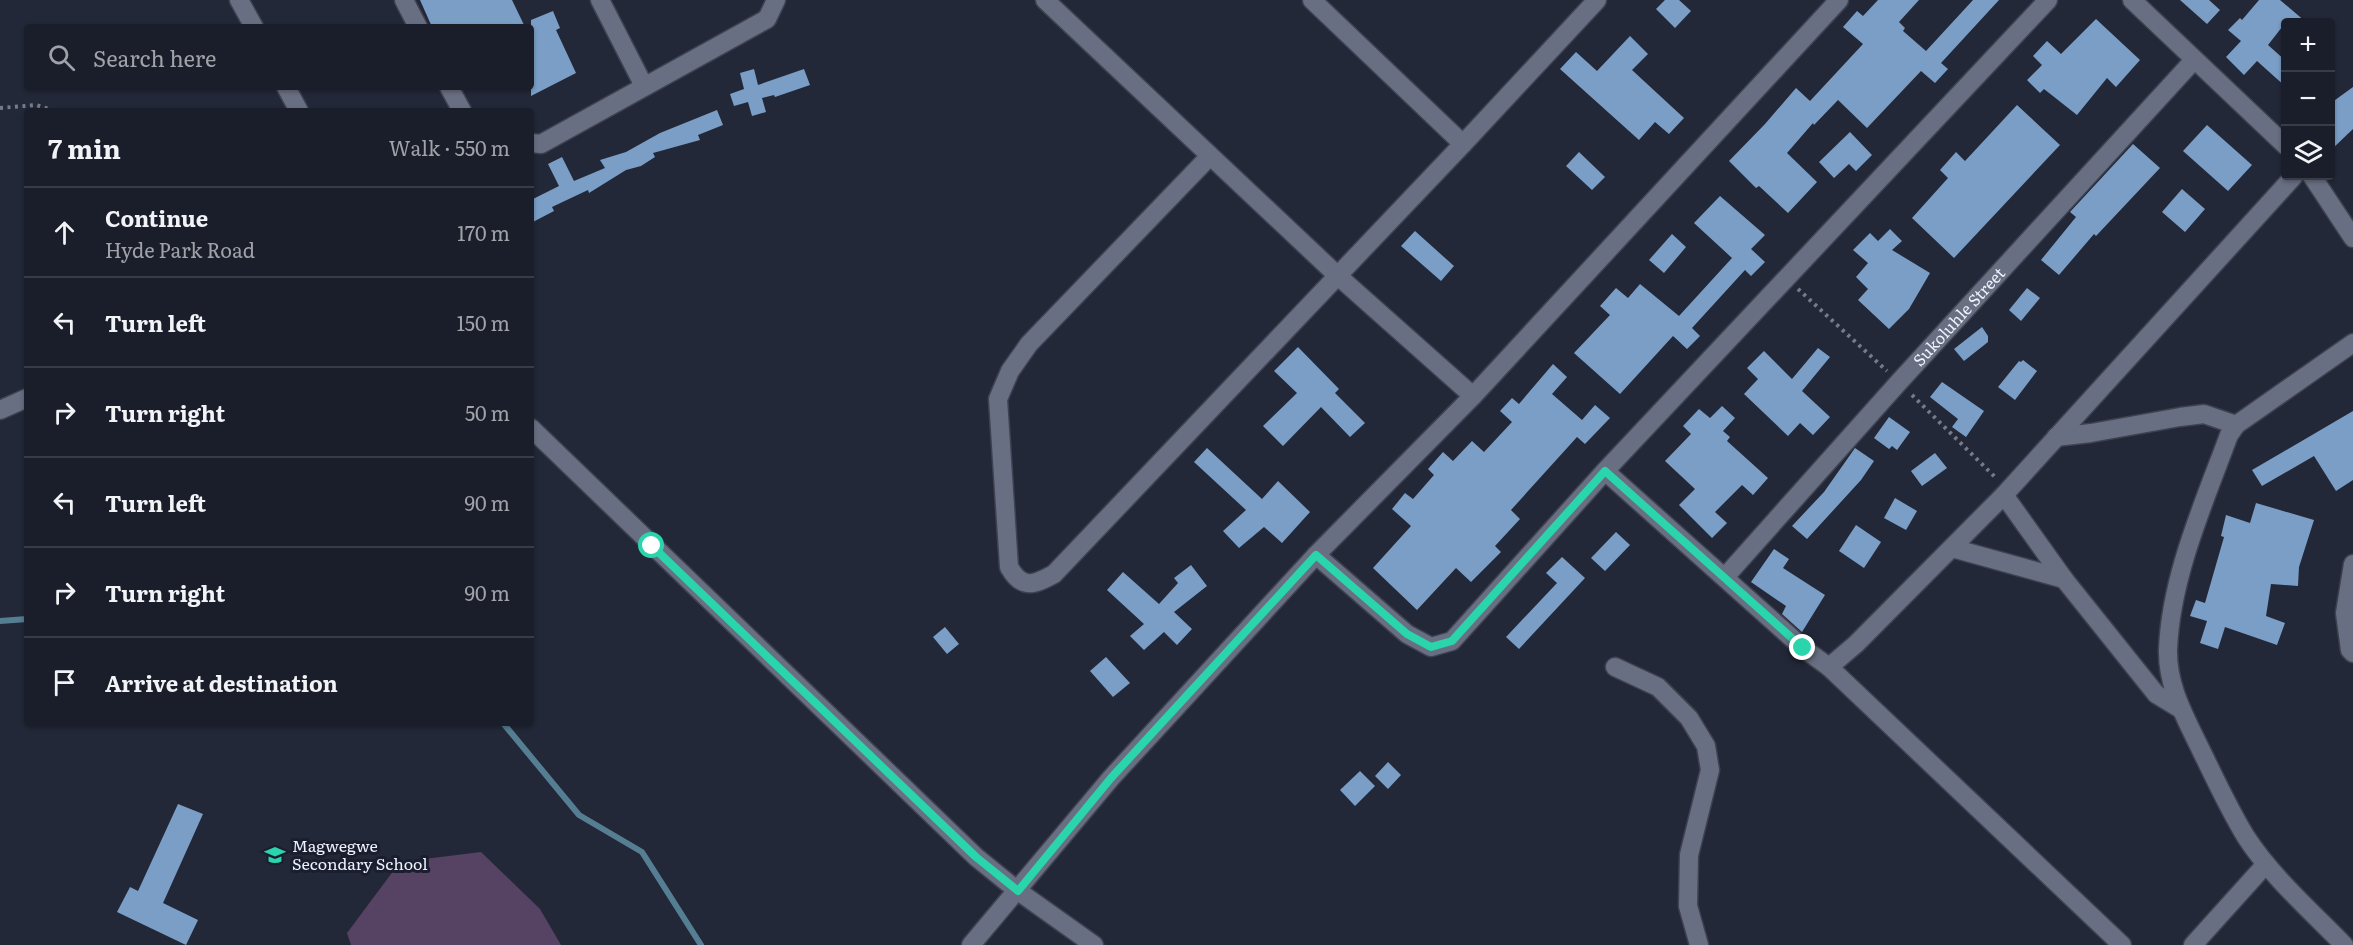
<!DOCTYPE html>
<html lang="en">
<head>
<meta charset="utf-8">
<style>
  :root { --surface:#1a1e2a; --page:#232732; --text:#f1f3f6; --muted:#9fa2a8; --line:#383c47 }
  body { margin:0; font-family:Literata,serif; background:var(--page); color:var(--text) }
  .controls { position:absolute; right:18px; top:18px; display:grid; overflow:hidden; border-radius:6px; box-shadow:0 2px 4px #0004 }
  .controls button { width:54px; height:54px; display:grid; place-items:center; padding:0; border:0; border-bottom:2px solid var(--line); background:var(--surface); color:var(--text); font:30px sans-serif }
  .stop { position:absolute; width:18px; height:18px; margin:-14px; border:4px solid #2ad5ac; border-radius:50%; background:#fff }
  .stop.end { background:#2ad5ac; border-color:#fff; box-shadow:0 2px 6px #0008 }
  .list { margin:0; padding:0; list-style:none }
  h2 { display:flex; justify-content:space-between; align-items:center; height:78px; margin:0; padding:0 24px; font-size:26px }
  h2 small { font-size:20px; font-weight:400; color:var(--muted) }
  .list li { display:grid; grid-template-columns:39px 1fr auto; gap:18px; align-items:center; box-sizing:border-box; height:90px; padding:0 24px; border-top:2px solid var(--line) }
  .list b { display:block; font-size:22px; white-space:nowrap }
  .list p { margin:0; font-size:20px; white-space:nowrap; color:var(--muted) }
  .list em { font-size:20px; font-style:normal; color:var(--muted) }
  .icon { flex:none; width:33px; height:33px; fill:none; stroke:currentColor; stroke-width:2; stroke-linecap:round; stroke-linejoin:round }
  .map { position:relative; flex:none; width:2353px; height:945px; overflow:hidden }
  .search { position:absolute; background:var(--surface); box-shadow:0 2px 4px #0004; left:24px; top:24px; width:510px; height:66px; display:flex; align-items:center; gap:15px; box-sizing:border-box; padding:0 21px; border-radius:6px; color:var(--muted); font-size:22px }
  .panel { position:absolute; background:var(--surface); box-shadow:0 2px 4px #0004; left:24px; top:108px; width:510px; height:618px; border-radius:6px }
  .map>svg:first-child { display:block }
  .green { fill:#564263 }
  .lines { fill:none; stroke-linecap:round; stroke-linejoin:round }
  .stream { stroke:#557e93; stroke-width:6 }
  .building { fill:#7a9ec6 }
  .minor-casing { stroke:#3e4250; stroke-width:21 }
  .path { stroke:#777b89; stroke-width:4; stroke-dasharray:3 4.5; stroke-linecap:butt }
  .minor { stroke:#696f82; stroke-width:18 }
  .route { stroke:#2ad5ac; stroke-width:8 }
  .labels { text-anchor:middle; stroke-width:6; stroke-linejoin:round; paint-order:stroke }
  .street-label { font-size:16px; fill:#eef2fd; stroke:#1a1e2e }
  .poi-label { font-size:16px; fill:#eef2fd; stroke:#1a1e2e; text-anchor:start }
</style>
</head>
<body>
<div class="map">
<svg width="2353" height="945" viewBox="0 0 2353 945">
  <rect width="100%" height="100%" fill="#232838"/>
  <path class="green" d="M481,852L540,909L561,945H351L347,933L400,862Z"/>
  <g class="lines">
    <g class="stream">
      <path d="M0,621L27,619"/>
      <path d="M503,723L579,815L642,852L701,945"/>
    </g>
  </g>
  <g class="building">
    <path d="M420,0H512L525,27H432Z"/>
    <path d="M1665,0H1679L1691,11L1675,28L1656,9Z"/>
    <path d="M1878,0H1919L1899,22L1905,28L1903,31L1926,51L1973,0H1999L1941,63L1948,69L1935,83L1921,71L1867,128L1838,100L1814,125L1813,123L1787,153L1817,182L1788,213L1759,186L1756,188L1729,161L1765,124L1796,88L1810,101L1863,44L1843,27L1857,11L1863,16Z"/>
    <path d="M2180,0H2209L2220,10L2207,24Z"/>
    <path d="M2259,0H2280L2306,22H2286L2268,45L2286,61V87L2257,61L2244,75L2226,57L2241,41L2228,30L2240,18L2242,20Z"/>
    <path d="M553,11L560,28L556,30L576,73L531,96V20Z"/>
    <path d="M2096,19L2140,60L2116,87L2107,78L2077,115L2044,89L2040,93L2027,80L2042,65L2033,56L2047,41L2061,54Z"/>
    <path d="M1630,36L1648,54L1632,70L1684,118L1669,134L1655,122L1639,140L1560,69L1576,52L1597,71Z"/>
    <path d="M754,69L758,85L804,69L810,85L775,97L774,95L762,98L766,112L752,116L748,102L734,106L730,94L744,89L740,73Z"/>
    <path d="M2353,87V129L2331,150V103Z"/>
    <path d="M2017,105L2060,145L1954,258L1912,218L1948,178L1940,170L1956,152L1965,161Z"/>
    <path d="M717,110L723,125L698,135L700,140L653,153L655,157L641,166L626,170L589,193L588,190L552,207L554,211L531,223V200L559,186L548,164L562,157L574,181L605,168L600,160L626,152L660,133Z"/>
    <path d="M2207,125L2252,165L2228,191L2183,151Z"/>
    <path d="M1850,132L1872,155L1856,171L1849,164L1834,178L1819,162Z"/>
    <path d="M2133,144L2160,168L2096,236L2094,234L2059,275L2041,260L2076,217L2070,212Z"/>
    <path d="M1579,152L1605,177L1592,190L1566,166Z"/>
    <path d="M2182,189L2205,209L2185,232L2162,212Z"/>
    <path d="M1720,196L1765,235L1751,249L1765,262L1751,276L1745,270L1692,328L1700,336L1687,349L1673,336L1620,394L1574,353L1610,315L1600,306L1616,288L1628,298L1640,284L1679,316L1732,258L1694,223Z"/>
    <path d="M1890,229L1902,241L1892,250L1930,273L1909,309L1889,329L1858,300L1868,289L1856,277L1868,263L1853,250L1870,233L1878,241Z"/>
    <path d="M1415,231L1454,266L1441,281L1401,246Z"/>
    <path d="M1672,234L1686,247L1664,273L1649,260Z"/>
    <path d="M2027,288L2040,298L2021,321L2009,310Z"/>
    <path d="M1982,327L1988,336V342L1964,361L1954,349Z"/>
    <path d="M1298,347L1339,389L1335,393L1365,423L1350,437L1321,407L1283,446L1263,426L1297,393L1274,371Z"/>
    <path d="M1818,348L1830,357L1802,391L1830,417L1813,435L1800,423L1788,436L1744,394L1758,379L1747,368L1764,351L1792,379Z"/>
    <path d="M2023,360L2037,371L2015,400L1998,387L2019,361L2021,362Z"/>
    <path d="M1553,364L1567,377L1552,394L1582,420L1595,405L1610,418L1585,444L1577,437L1511,510L1520,519L1495,546L1501,552L1471,582L1456,568L1417,610L1373,568L1411,526L1392,509L1405,493L1413,499L1434,475L1428,469L1443,452L1453,461L1472,441L1484,452L1512,422L1500,411L1512,398L1519,404Z"/>
    <path d="M1942,382L1984,411L1966,437L1952,427L1958,419L1930,397Z"/>
    <path d="M1722,406L1735,418L1723,431L1730,437L1727,441L1768,478L1753,495L1742,485L1715,512L1727,523L1712,538L1679,505L1695,489L1665,461L1691,434L1683,426L1699,409L1710,418Z"/>
    <path d="M2353,411V480L2336,491L2314,456L2262,486L2252,470Z"/>
    <path d="M1889,417L1910,432L1897,450L1892,446L1889,449L1874,438Z"/>
    <path d="M1207,448L1262,499L1278,481L1310,512L1282,543L1264,527L1239,548L1223,531L1246,510L1194,462Z"/>
    <path d="M1855,448L1874,461L1861,480L1807,539L1792,526L1824,492Z"/>
    <path d="M1935,453L1947,468L1922,486L1911,471Z"/>
    <path d="M1895,498L1917,511L1906,530L1884,518Z"/>
    <path d="M2256,503L2314,520L2299,567L2298,586L2271,584L2266,616L2285,623L2277,645L2225,627L2218,649L2200,643L2207,621L2190,616L2196,600L2205,603L2224,537L2221,536L2226,515L2250,523Z"/>
    <path d="M1856,525L1881,542L1864,568L1839,551Z"/>
    <path d="M1616,532L1630,545L1605,571L1591,558Z"/>
    <path d="M1774,549L1789,559L1783,568L1825,595L1802,632L1782,614L1786,606L1751,582Z"/>
    <path d="M1562,557L1585,578L1519,649L1506,637L1557,583L1546,573Z"/>
    <path d="M1191,565L1207,586L1174,612L1192,629L1177,645L1164,632L1144,650L1130,636L1144,624L1107,590L1123,572L1159,604L1178,583L1174,578Z"/>
    <path d="M945,627L959,644L947,654L933,637Z"/>
    <path d="M1106,657L1130,683L1113,697L1090,671Z"/>
    <path d="M1388,762L1401,775L1388,789L1375,776Z"/>
    <path d="M1360,771L1375,786L1355,806L1340,790Z"/>
    <path d="M178,804L203,814L163,903L198,920L186,945L117,912L130,887L138,891Z"/>
  </g>
  <g class="lines">
    <g class="minor-casing">
      <g id="minor">
        <path d="M239,0L254,27"/>
        <path d="M404,0L418,27"/>
        <path d="M600,0L644,86"/>
        <path d="M1045,0L1338,276L1473,396"/>
        <path d="M1312,0L1463,144"/>
        <path d="M2132,0L2286,146"/>
        <path d="M286,87L299,111"/>
        <path d="M449,87L462,111"/>
        <path d="M531,143L541,144L767,19L776,0"/>
        <path d="M1209,157L1029,344L1010,371L998,399L1009,567C1022,590 1034,585 1054,574L1463,144L1597,0"/>
        <path d="M2312,176L2353,238"/>
        <path d="M0,410L27,398"/>
        <path d="M531,428L976,857L1018,891L1094,945"/>
        <path d="M2056,437L2091,433L2180,417L2204,414L2236,425"/>
        <path d="M1605,471L1803,648L1829,667L1856,644L2004,495L2294,176"/>
        <path d="M2004,495L2064,579L2156,694L2179,708"/>
        <path d="M1952,548L2064,579"/>
        <path d="M1316,555L1407,634L1431,647L1452,641L1605,471L2048,0"/>
        <path d="M2353,564L2345,613L2350,650L2353,653"/>
        <path id="s1" d="M1725,577L1899,382L2194,60"/>
        <path d="M1615,667L1658,687L1689,718L1706,746L1710,770L1689,855L1688,906L1699,945"/>
        <path d="M1829,667L2122,945"/>
        <path d="M971,945L1111,778L1316,555L1473,396L1839,0"/>
        <path d="M2193,945L2266,864"/>
        <path d="M2344,945C2311,911 2272,877 2246,837C2227,806 2212,772 2196,740C2182,711 2167,683 2168,649C2171,576 2204,503 2229,435L2236,425L2353,343"/>
      </g>
    </g>
    <g class="path">
      <path d="M0,108L36,105L56,111"/>
      <path d="M1798,289L1887,371"/>
      <path d="M1912,395L1996,478"/>
    </g>
    <use href="#minor" class="minor"/>
  </g>
  <g class="lines">
    <path class="route" d="M652,546L976,857L1018,891L1111,778L1316,555L1407,634L1431,647L1452,641L1605,471L1803,648"/>
  </g>
  <defs>
    <g id="school-bare" transform="scale(1.62)"><path d="M0-5L7-2L0 1L-7-2ZM-4 1L0 2.5L4 1V4Q0 6-4 4Z" fill="#2ad5ac" stroke="#1a1e2e" stroke-width="2.5" paint-order="stroke"/></g>
  </defs>
  <g fill-rule="evenodd">
    <use href="#school-bare" x="275" y="855"/>
  </g>
  <g class="labels">
    <g class="street-label">
      <text dy="6" stroke="none"><textPath href="#s1" startOffset="350">Sukoluhle Street</textPath></text>
    </g>
    <g class="poi-label">
      <text x="292" y="852">Magwegwe<tspan x="292" dy="18">Secondary School</tspan></text>
    </g>
  </g>
</svg>
<div class="controls">
<button>+</button>
<button>−</button>
<button><svg class="icon" aria-label="layers" viewBox="0 0 24 24"><path d="M12 4l9 5-9 5-9-5zM3 14l9 5 9-5"/></svg></button>
</div>
<div class="stop" style="left:652px;top:546px"></div>
<div class="stop end" style="left:1803px;top:648px"></div>
<div class="search"><svg class="icon" aria-label="search" viewBox="0 0 24 24"><circle cx="10" cy="10" r="6"/><path d="M15 15l6 6"/></svg>Search here</div>
<section class="panel">
<h2>7 min<small>Walk · 550 m</small></h2>
<ul class="list">
<li><svg class="icon" aria-label="ahead" viewBox="0 0 24 24"><path d="M12 20V5M6 11l6-6 6 6"/></svg><div><b>Continue</b><p>Hyde Park Road</p></div><em>170 m</em></li>
<li><svg class="icon" aria-label="left" viewBox="0 0 24 24"><path d="M17 20v-9H6M10 6l-5 5 5 5"/></svg><div><b>Turn left</b></div><em>150 m</em></li>
<li><svg class="icon" aria-label="right" viewBox="0 0 24 24"><path d="M7 20v-9h11M14 6l5 5-5 5"/></svg><div><b>Turn right</b></div><em>50 m</em></li>
<li><svg class="icon" aria-label="left" viewBox="0 0 24 24"><path d="M17 20v-9H6M10 6l-5 5 5 5"/></svg><div><b>Turn left</b></div><em>90 m</em></li>
<li><svg class="icon" aria-label="right" viewBox="0 0 24 24"><path d="M7 20v-9h11M14 6l5 5-5 5"/></svg><div><b>Turn right</b></div><em>90 m</em></li>
<li><svg class="icon" aria-label="arrive" viewBox="0 0 24 24"><path d="M6 21V4h12l-3 4 3 4H6"/></svg><div><b>Arrive at destination</b></div></li>
</ul>
</section>
</div>
</body>
</html>
